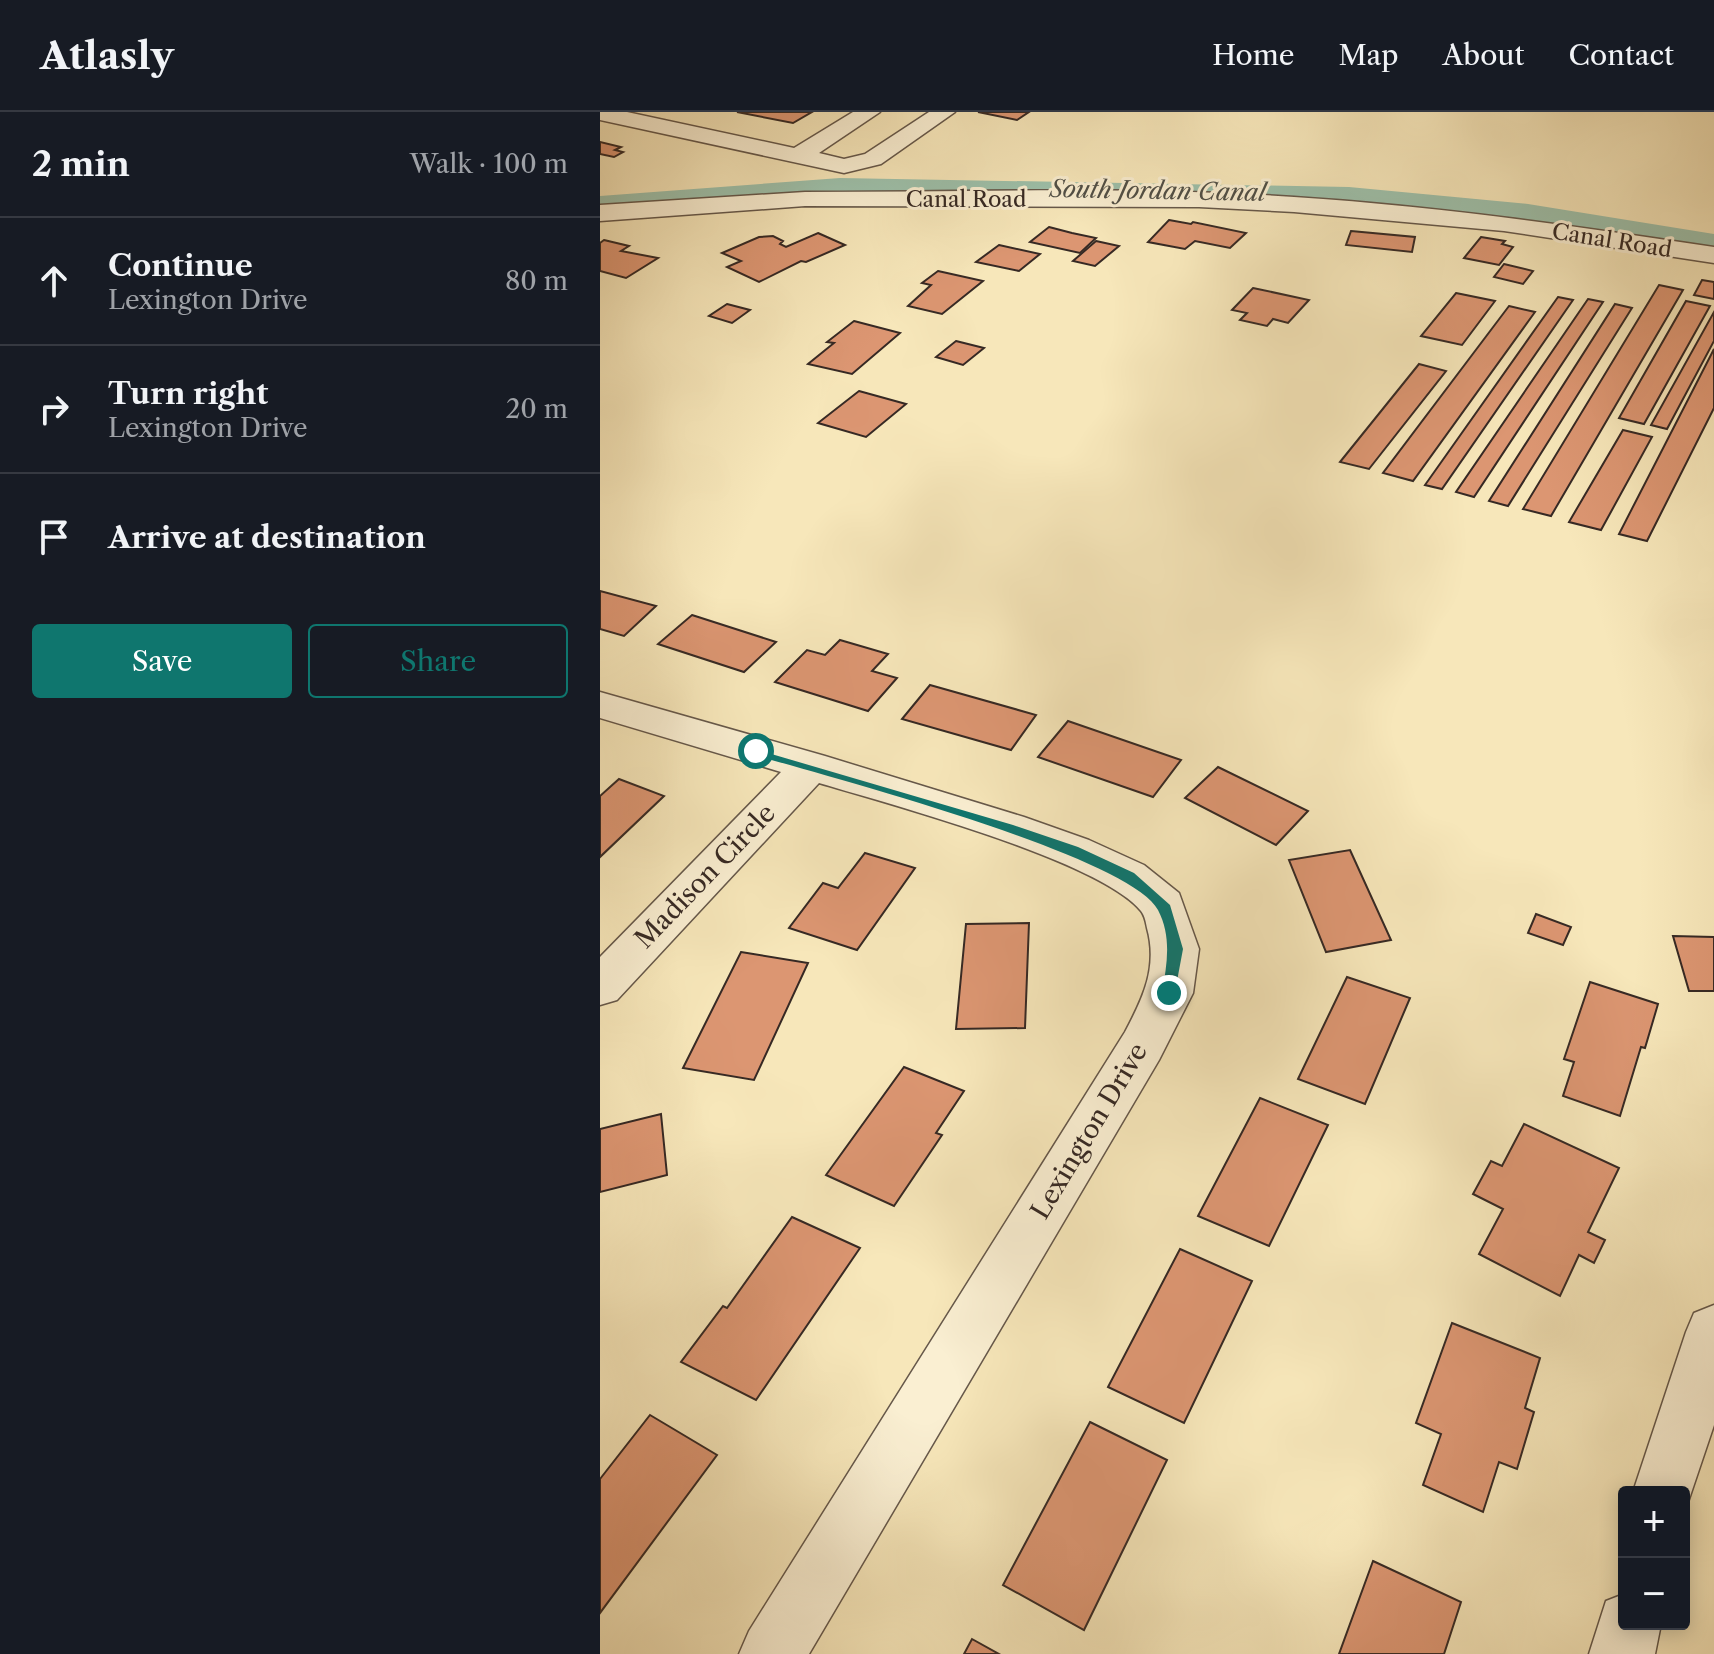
<!DOCTYPE html>
<html lang="en">
<head>
<meta charset="utf-8">
<style>
  :root { --surface:#171b24; --page:#242831; --text:#f1f3f6; --muted:#9ea1a6; --line:#363941; --accent:#0f766e }
  body { margin:0; font-family:"Libre Caslon Text",serif; background:var(--page); color:var(--text) }
  .controls { position:absolute; right:24px; bottom:24px; display:grid; overflow:hidden; border-radius:8px; box-shadow:0 4px 20px #0003 }
  .controls button { width:72px; height:72px; display:grid; place-items:center; padding:0; border:0; border-bottom:2px solid var(--line); background:var(--surface); color:var(--text); font:40px sans-serif }
  .stop { position:absolute; width:24px; height:24px; margin:-18px; border:6px solid #0f766e; border-radius:50%; background:#fff }
  .stop.end { background:#0f766e; border-color:#fff; box-shadow:0 2px 8px #0008 }
  .list { margin:0; padding:0; list-style:none }
  h2 { display:flex; justify-content:space-between; align-items:center; height:104px; margin:0; padding:0 32px; font-size:34px }
  h2 small { font-size:26px; font-weight:400; color:var(--muted) }
  .list li { display:grid; grid-template-columns:52px 1fr auto; gap:24px; align-items:center; box-sizing:border-box; height:128px; padding:0 32px; border-top:2px solid var(--line) }
  .list b { display:block; font-size:30px; white-space:nowrap }
  .list p { margin:0; font-size:26px; white-space:nowrap; color:var(--muted) }
  .list em { font-size:26px; font-style:normal; color:var(--muted) }
  .actions { display:flex; gap:16px; padding:24px 32px }
  .actions a { flex:1; padding:18px 0; border:2px solid var(--accent); border-radius:8px; text-align:center; font-size:28px; color:var(--accent) }
  .actions .main { background:var(--accent); color:#fff }
  .icon { flex:none; width:44px; height:44px; fill:none; stroke:currentColor; stroke-width:2; stroke-linecap:round; stroke-linejoin:round }
  .map { position:relative; flex:none; width:1114px; height:1542px; overflow:hidden }
  header { display:flex; align-items:center; gap:48px; box-sizing:border-box; height:112px; padding:0 40px; background:var(--surface); border-bottom:2px solid var(--line) }
  header strong { font-size:38px }
  nav { display:flex; gap:44px; margin-inline-start:auto; font-size:28px }
  main { display:flex }
  aside { flex:1; background:var(--surface) }
  .map>svg:first-child { display:block }
  .lines { fill:none; stroke-linecap:round; stroke-linejoin:round }
  .canal { fill:#9ec1ab; fill-rule:evenodd }
  .building { fill:#dc9672; stroke:#362924; stroke-width:2 }
  .minor-casing { stroke:#66584a; stroke-width:3 }
  .minor { fill:#faefd2; fill-rule:evenodd }
  .route { fill:#0f766e }
  .labels { text-anchor:middle; stroke-width:6; stroke-linejoin:round; paint-order:stroke }
  .far-street-label { font-size:22px; fill:#362924; stroke:#faefd2 }
  .far-water-label { font-size:24px; font-style:italic; fill:#504f46; stroke:#faefd2 }
  .street-label { font-size:26px; fill:#362924; stroke:#faefd2 }
</style>
</head>
<body>
<header>
<strong>Atlasly</strong>
<nav><a>Home</a><a>Map</a><a>About</a><a>Contact</a></nav>
</header>
<main>
<aside>
<h2>2 min<small>Walk · 100 m</small></h2>
<ul class="list">
<li><svg class="icon" aria-label="ahead" viewBox="0 0 24 24"><path d="M12 20V5M6 11l6-6 6 6"/></svg><div><b>Continue</b><p>Lexington Drive</p></div><em>80 m</em></li>
<li><svg class="icon" aria-label="right" viewBox="0 0 24 24"><path d="M7 20v-9h11M14 6l5 5-5 5"/></svg><div><b>Turn right</b><p>Lexington Drive</p></div><em>20 m</em></li>
<li><svg class="icon" aria-label="arrive" viewBox="0 0 24 24"><path d="M6 21V4h12l-3 4 3 4H6"/></svg><div><b>Arrive at destination</b></div></li>
</ul>
<div class="actions"><a class="main">Save</a><a>Share</a></div>
</aside>
<div class="map">
<svg width="1114" height="1542" viewBox="0 0 1114 1542">
  <rect width="100%" height="100%" fill="#f7e7ba"/>
  <filter id="stains"><feTurbulence type="fractalNoise" baseFrequency=".0025" numOctaves="4"/><feColorMatrix values="0 0 0 0 .2 0 0 0 0 .09 0 0 0 0 .02 0 0 0 .5 -.17"/></filter>
  <radialGradient id="worn" r=".72"><stop offset=".6" stop-color="#630" stop-opacity="0"/><stop offset="1" stop-color="#630" stop-opacity=".3"/></radialGradient>
  <g class="lines">
    <path class="canal" d="M240,66L749,75L928,92L1114,122V138L928,108L749,91L656,87L240,82L0,100V84Z"/>
  </g>
  <g class="building">
    <path d="M137,0H212L193,11Z"/>
    <path d="M378,0H429L417,8Z"/>
    <path d="M0,30L21,35L15,38L23,40L14,45L0,42Z"/>
    <path d="M569,108L591,112L593,110L646,121L630,136L595,129L585,137L548,130Z"/>
    <path d="M449,115L472,121L496,126L480,141L430,130Z"/>
    <path d="M751,119L815,125L812,140L746,133Z"/>
    <path d="M218,121L245,133L206,150L201,149L159,170L127,155L141,149L122,141L159,125L173,124L183,129L180,132L186,135Z"/>
    <path d="M881,125L905,129L902,132L913,135L899,153L864,146Z"/>
    <path d="M4,128L29,134L21,139L58,146L26,166L0,159V131Z"/>
    <path d="M496,129L519,134L495,154L473,149Z"/>
    <path d="M399,133L440,142L419,159L376,150Z"/>
    <path d="M904,152L933,159L923,172L894,165Z"/>
    <path d="M338,159L383,169L342,202L308,194L331,173L322,171Z"/>
    <path d="M1102,168L1114,170V187L1094,183Z"/>
    <path d="M1059,173L1083,178L951,404L923,397Z"/>
    <path d="M653,176L709,188L688,211L673,207L667,214L640,208L647,201L632,198Z"/>
    <path d="M856,181L895,189L862,233L821,224Z"/>
    <path d="M958,185L973,188L842,377L825,373Z"/>
    <path d="M988,187L1003,190L874,385L856,380Z"/>
    <path d="M1086,189L1110,194L1044,312L1019,306Z"/>
    <path d="M127,192L150,198L132,211L109,204Z"/>
    <path d="M1015,192L1032,196L908,394L889,389Z"/>
    <path d="M909,194L935,200L813,369L783,361Z"/>
    <path d="M1114,200V229L1067,317L1051,313Z"/>
    <path d="M254,209L300,221L252,262L208,252L234,231L227,230Z"/>
    <path d="M356,229L384,236L363,253L336,245Z"/>
    <path d="M1114,237V296L1047,429L1019,422Z"/>
    <path d="M819,252L846,259L769,357L740,350Z"/>
    <path d="M259,279L306,292L266,325L218,311Z"/>
    <path d="M1023,318L1052,325L1001,418L969,410Z"/>
    <path d="M0,479L56,494L24,524L0,517Z"/>
    <path d="M92,503L176,530L144,560L58,532Z"/>
    <path d="M240,528L288,542L272,559L297,566L268,599L175,570L207,538L225,543Z"/>
    <path d="M330,573L436,603L411,638L302,607Z"/>
    <path d="M468,609L581,648L553,685L438,645Z"/>
    <path d="M618,655L708,699L676,733L585,686Z"/>
    <path d="M19,667L64,684L0,745V684Z"/>
    <path d="M750,738L791,828L726,840L689,748Z"/>
    <path d="M265,741L315,756L257,838L189,816L223,771L238,776Z"/>
    <path d="M936,802L971,815L963,833L928,821Z"/>
    <path d="M429,811L425,916L356,917L366,812Z"/>
    <path d="M1073,824L1114,825V879H1089Z"/>
    <path d="M141,840L208,851L154,968L83,956Z"/>
    <path d="M747,865L810,886L765,992L698,967Z"/>
    <path d="M990,870L1058,892L1045,936L1041,935L1020,1004L963,984L974,950L964,947Z"/>
    <path d="M304,955L364,979L336,1021L342,1023L294,1094L226,1063Z"/>
    <path d="M660,986L728,1013L669,1134L598,1104Z"/>
    <path d="M61,1002L67,1063L0,1080V1017Z"/>
    <path d="M924,1012L1019,1056L988,1120L1005,1128L994,1151L979,1143L960,1184L879,1142L903,1097L873,1082L891,1049L902,1054Z"/>
    <path d="M192,1105L260,1136L156,1288L81,1250L123,1194L127,1196Z"/>
    <path d="M580,1137L652,1169L584,1311L508,1275Z"/>
    <path d="M852,1211L940,1246L925,1296L934,1300L917,1357L899,1350L883,1400L823,1373L841,1322L816,1311Z"/>
    <path d="M50,1303L117,1343L0,1501V1367Z"/>
    <path d="M490,1310L567,1348L484,1518L403,1473Z"/>
    <path d="M773,1449L861,1490L844,1542H739Z"/>
    <path d="M372,1527L399,1542H364Z"/>
  </g>
  <g class="lines">
    <g class="minor-casing">
      <g id="minor">
        <path d="M0,0H27L194,36L253,0H280L219,41L244,47L265,42L329,0H355L281,52L244,61L0,8Z"/>
        <path d="M205,80C368,80 532,74 694,85C835,94 974,114 1114,135V151L904,119L694,100L599,95L205,94L0,109V93Z"/>
        <path d="M0,580L225,644L424,705L489,728L544,753L579,781L599,837L593,881L559,948L209,1542H139L149,1519L525,920C543,886 558,855 547,816C546,811 545,804 541,799C499,748 289,692 219,671L17,888L0,893V845L181,660L0,606Z"/>
        <path d="M1114,1193V1313L1084,1402V1380H1033L1086,1220L1094,1201Z"/>
        <path d="M1024,1482V1512H1061L1055,1542H989L1006,1489Z"/>
      </g>
    </g>
    <use href="#minor" class="minor"/>
  </g>
  <path class="route" d="M151,636L413,713L478,735L534,761L570,793L583,837L574,885L569,886L562,881C567,852 572,825 558,798C529,743 222,663 151,642Z"/>
  <g class="labels">
    <g class="far-street-label">
      <text x="366" y="95">Canal Road</text>
      <text transform="translate(1012 128) rotate(9)" y="8">Canal Road</text>
    </g>
    <g class="far-water-label">
      <text transform="translate(558 79) rotate(1)" y="8">South Jordan Canal</text>
    </g>
    <g class="street-label">
      <text transform="translate(105 764) rotate(-46)" y="9">Madison Circle</text>
      <text transform="translate(489 1019) rotate(-59)" y="9">Lexington Drive</text>
    </g>
  </g>
  <rect width="100%" height="100%" filter="url(#stains)"/>
  <rect width="100%" height="100%" fill="url(#worn)"/>
</svg>
<div class="controls">
<button>+</button>
<button>−</button>
</div>
<div class="stop" style="left:156px;top:639px"></div>
<div class="stop end" style="left:569px;top:881px"></div>
</div>
</main>
</body>
</html>
